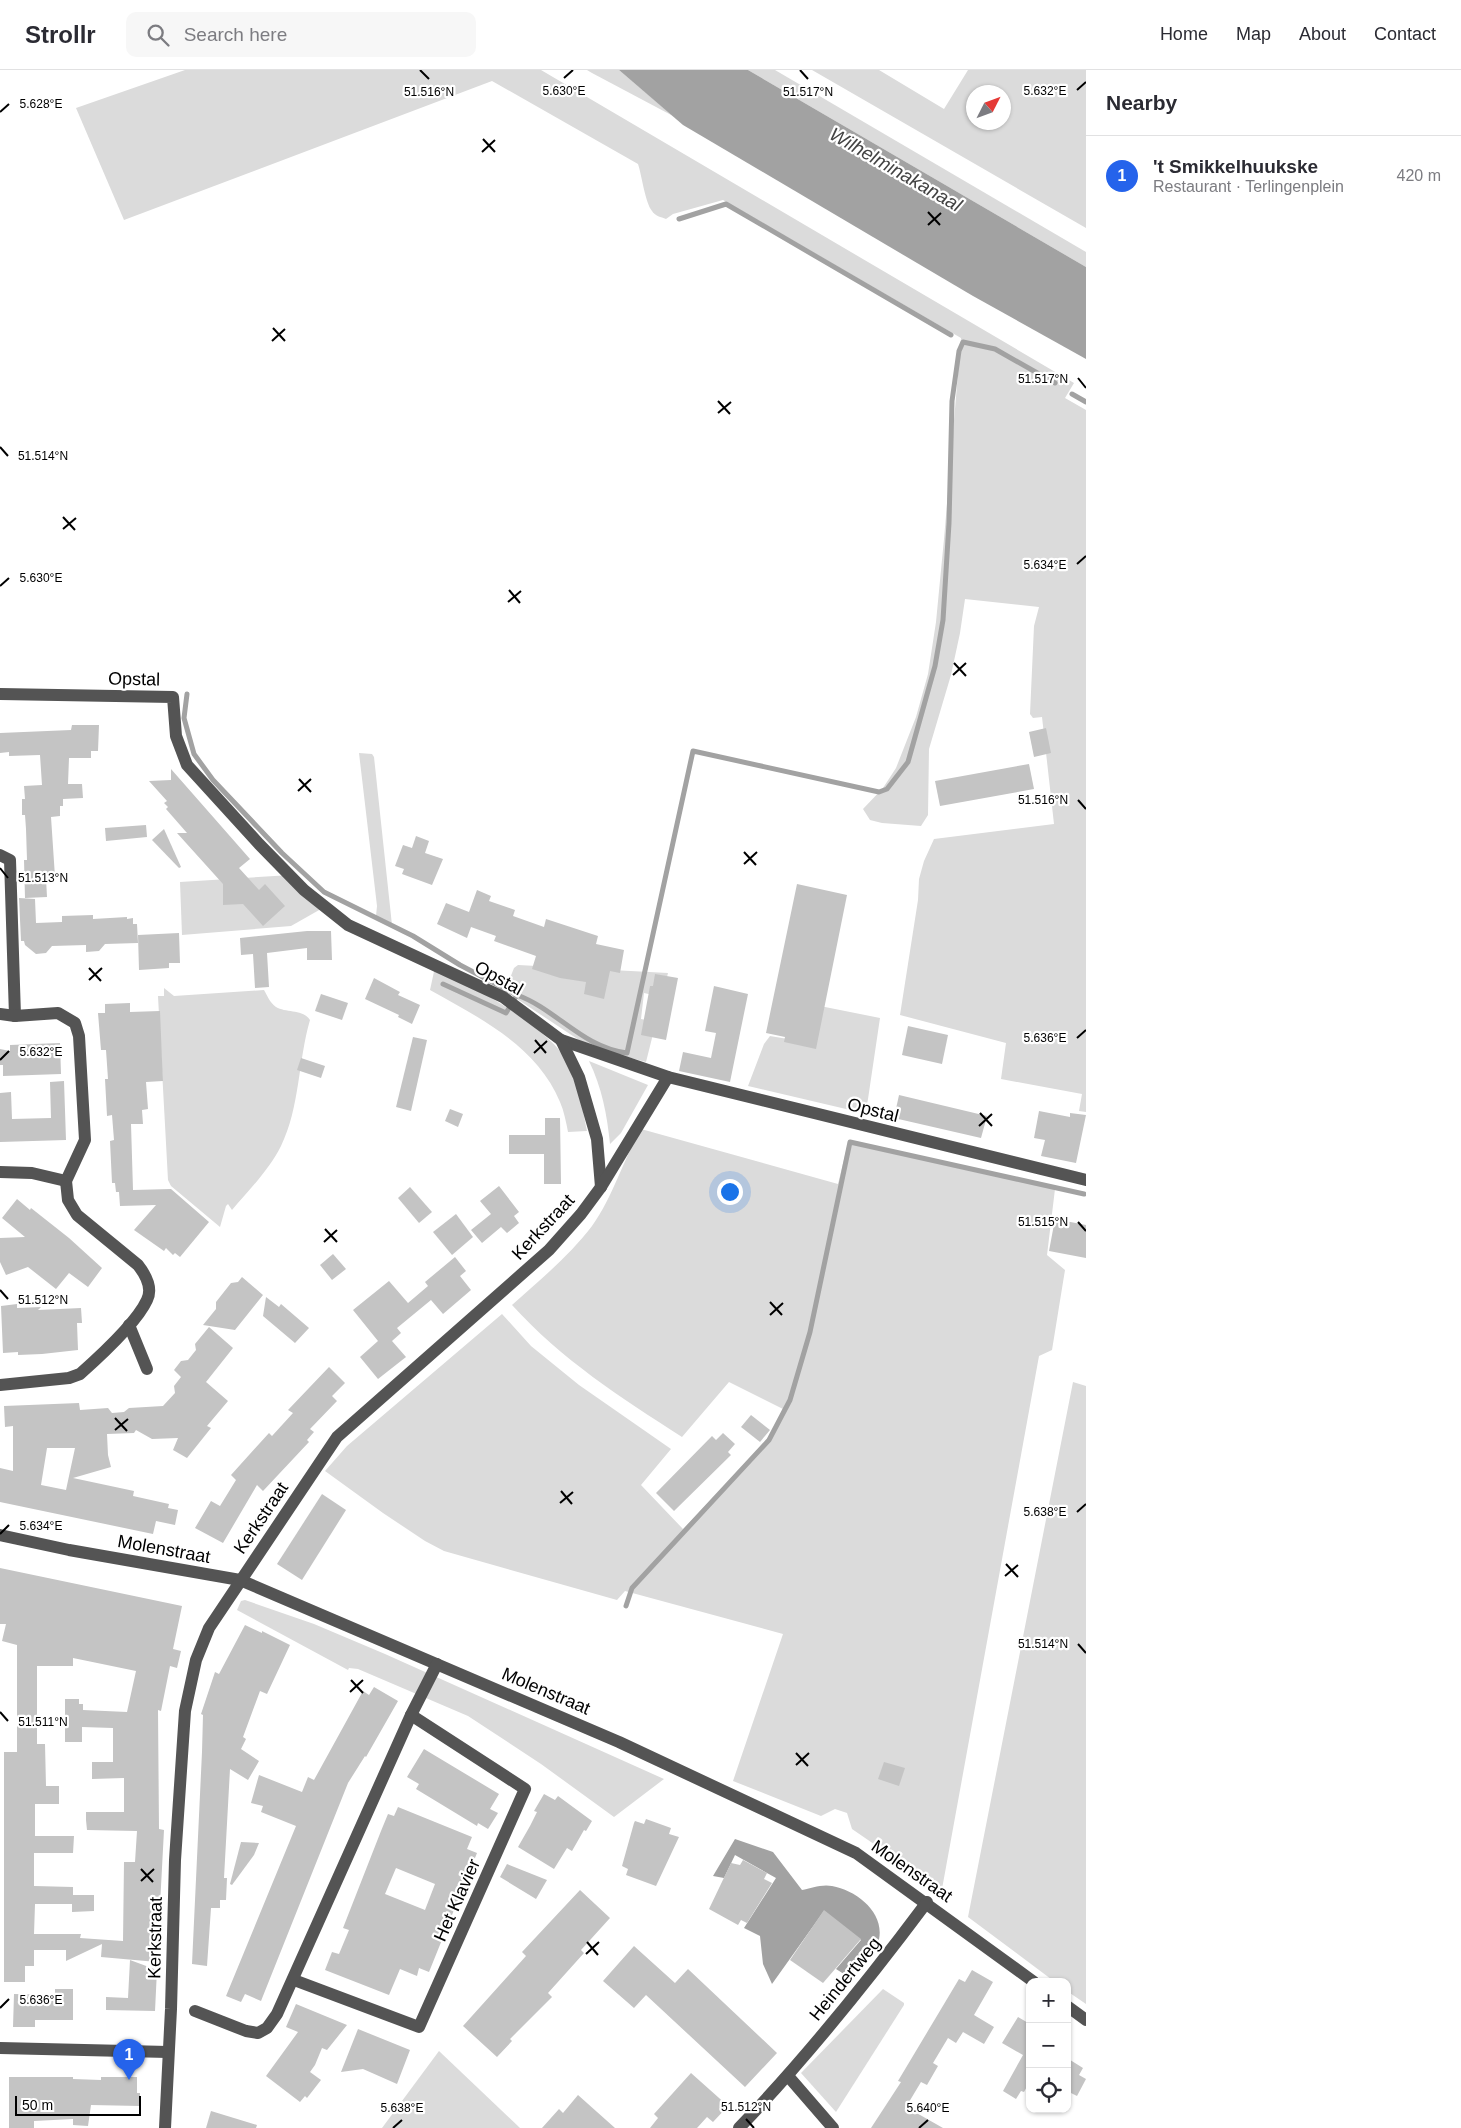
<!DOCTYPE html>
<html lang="en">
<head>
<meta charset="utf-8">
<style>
  :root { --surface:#fff; --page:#f7f7f7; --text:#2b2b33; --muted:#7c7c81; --line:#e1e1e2; --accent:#2563eb }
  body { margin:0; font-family:Arial,sans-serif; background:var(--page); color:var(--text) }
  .controls { position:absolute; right:15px; bottom:15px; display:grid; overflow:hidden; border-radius:10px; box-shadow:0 1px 4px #0004 }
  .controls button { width:45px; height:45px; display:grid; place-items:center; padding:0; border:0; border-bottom:1px solid var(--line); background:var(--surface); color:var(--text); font:25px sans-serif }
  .compass { position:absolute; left:966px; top:15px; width:45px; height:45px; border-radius:50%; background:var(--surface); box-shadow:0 1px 4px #0004; rotate:48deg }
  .scale { position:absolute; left:15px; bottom:12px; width:126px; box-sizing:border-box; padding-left:5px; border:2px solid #000; border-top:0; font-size:14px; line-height:18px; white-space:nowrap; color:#000; -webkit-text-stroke:4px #fff; paint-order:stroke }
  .you { position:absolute; left:729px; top:1121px; width:18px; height:18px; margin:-12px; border:4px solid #fff; border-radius:50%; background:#1a73e8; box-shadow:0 0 0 8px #1a73e833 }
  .badge { display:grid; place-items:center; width:32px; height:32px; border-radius:50%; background:var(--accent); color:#fff; font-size:16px; font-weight:700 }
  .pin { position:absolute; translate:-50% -41px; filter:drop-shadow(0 1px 2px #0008) }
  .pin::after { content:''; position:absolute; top:26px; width:18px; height:15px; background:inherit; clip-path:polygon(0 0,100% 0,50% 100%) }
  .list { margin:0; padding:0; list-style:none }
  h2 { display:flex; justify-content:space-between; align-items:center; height:65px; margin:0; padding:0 20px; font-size:21px }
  h2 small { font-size:16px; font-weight:400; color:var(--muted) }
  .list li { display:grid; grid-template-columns:32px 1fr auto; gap:15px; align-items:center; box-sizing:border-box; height:80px; padding:0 20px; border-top:1px solid var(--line) }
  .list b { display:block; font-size:19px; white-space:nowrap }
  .list p { margin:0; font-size:16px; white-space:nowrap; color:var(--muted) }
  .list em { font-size:16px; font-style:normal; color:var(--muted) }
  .icon { flex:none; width:28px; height:28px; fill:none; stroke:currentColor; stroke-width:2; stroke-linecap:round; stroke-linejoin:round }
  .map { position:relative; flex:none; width:1086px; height:2058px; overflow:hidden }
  header { display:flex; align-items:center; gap:30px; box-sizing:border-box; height:70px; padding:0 25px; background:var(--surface); border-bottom:1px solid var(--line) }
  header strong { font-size:24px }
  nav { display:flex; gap:28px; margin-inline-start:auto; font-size:18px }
  .search { width:350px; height:45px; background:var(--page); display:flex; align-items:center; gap:12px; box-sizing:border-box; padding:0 18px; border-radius:10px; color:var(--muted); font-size:19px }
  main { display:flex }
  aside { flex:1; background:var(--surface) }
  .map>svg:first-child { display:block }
  .green { fill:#dbdbdb; fill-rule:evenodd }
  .water { fill:#a2a2a2 }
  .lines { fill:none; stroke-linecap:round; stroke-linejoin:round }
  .stream { stroke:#a2a2a2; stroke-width:5 }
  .building { fill:#c4c4c4; fill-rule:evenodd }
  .minor { stroke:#545454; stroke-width:12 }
  .ticks { fill:none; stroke:#000; stroke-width:2 }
  .labels { text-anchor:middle; stroke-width:4.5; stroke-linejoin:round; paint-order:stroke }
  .street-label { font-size:18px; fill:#000; stroke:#fff }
  .water-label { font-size:19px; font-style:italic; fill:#434343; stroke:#fff }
  .ticks-label { font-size:12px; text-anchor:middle; fill:#000; stroke:#fff; stroke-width:4.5; stroke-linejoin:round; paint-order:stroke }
</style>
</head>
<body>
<header>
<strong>Strollr</strong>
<div class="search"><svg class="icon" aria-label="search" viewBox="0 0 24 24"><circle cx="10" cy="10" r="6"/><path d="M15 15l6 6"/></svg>Search here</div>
<nav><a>Home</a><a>Map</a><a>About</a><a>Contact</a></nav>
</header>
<main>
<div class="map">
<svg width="1086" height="2058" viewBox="0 0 1086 2058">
  <rect width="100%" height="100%" fill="#fff"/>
  <g class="green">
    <path d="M185,0H541L1074,313L1065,328L1086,340V1042L1079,1041L1082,1024L1001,1009L1006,973L900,945L918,830L919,809L924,791L934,769L1054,754L1042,647L1033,648L1030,644L1034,556L1039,537L965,529L960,563L951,605L929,679L928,745L921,756L882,753L870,750L863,739L883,718L896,698L916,647L928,604L936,552L944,469L961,268L723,130L673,144L666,149C661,147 655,146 652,141C645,132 642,106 638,94L492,11L124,150L76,38Z"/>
    <path d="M587,0H619L673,46L592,3Z"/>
    <path d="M748,0H775L1086,182V197Z"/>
    <path d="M812,0H879L944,39L968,0H1086V158ZM974,22H1004V52H974Z"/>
    <path d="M359,683L372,684L374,687L392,855L376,846L377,836Z"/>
    <path d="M291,805L328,835L291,856L182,865L180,812Z"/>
    <path d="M518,895L668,903L662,927L644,923L641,949L656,952L646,992L594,978L579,970L505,921L514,898Z"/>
    <path d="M435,897C472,916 547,956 567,991C579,1012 582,1037 587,1061L568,1062C566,1052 564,1041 560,1032C537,976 480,948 430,920Z"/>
    <path d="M164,918L174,926L264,920C267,925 270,933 276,937C286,943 303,939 310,950C298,991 300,1037 281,1076C269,1100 249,1120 232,1140L228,1134L226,1136L220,1157L171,1116L168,1110L158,926H164Z"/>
    <path d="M810,934L880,948L868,1029L866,1039L863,1043L748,1016L764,974L770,966L800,971Z"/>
    <path d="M589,991L648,1015L621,1063L610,1074C607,1044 602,1018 589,991Z"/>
    <path d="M641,1059L838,1114L848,1073L1055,1119L1047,1185L1065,1200L1052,1280L1039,1286L942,1819L938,1825L903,1794L852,1759L847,1743L835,1739L821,1746L733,1711L783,1564L625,1521L617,1530L444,1481L425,1471L383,1443L325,1401L347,1376L502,1244L531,1276L579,1315L671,1379L641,1415L683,1459L767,1371L783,1339L729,1312L682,1367C620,1327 562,1290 512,1235C539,1211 570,1185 592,1156C613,1127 623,1090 641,1059Z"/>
    <path d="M1073,1312L1086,1316V1934L1067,1921V1912H1055L968,1847Z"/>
    <path d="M245,1530L314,1554L385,1584L664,1709L614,1747L541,1694L468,1646L358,1599L349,1598L348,1600L237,1540L241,1531Z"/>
    <path d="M883,1919L904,1933V1935L836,2042L801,2003Z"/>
    <path d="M439,1981L520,2058H382Z"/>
  </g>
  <g class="water">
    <path d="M619,0H748L1086,197V289L973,226L683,55Z"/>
    <path d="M735,1769L773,1782L802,1820C811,1818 822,1814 832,1816C859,1821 889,1846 877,1876C872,1889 858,1899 847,1906L836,1899L861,1870L824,1841L772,1914L763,1894L760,1866L744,1858L776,1808L735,1785L724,1808L713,1806Z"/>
  </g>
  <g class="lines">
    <g class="stream">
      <path d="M679,149L726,134L951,265"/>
      <path d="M1072,324L1086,332"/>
      <path d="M187,624L184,648L194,684L213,710L282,783L324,822L413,866L460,895L517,925"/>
      <path d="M443,914L506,943L517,925C556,939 583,978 627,983L693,681L879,722L887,719L908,692L935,596L943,550L949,453L952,331L959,281L963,272L995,279L1055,313"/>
      <path d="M626,1536L632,1518L769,1370L790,1330L810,1262L850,1072L1084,1124"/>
    </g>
  </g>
  <g class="building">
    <path d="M72,655H99L98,681H91V688H69L68,714H82L83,728L63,729V736H60V746L51,747L55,807L46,808L47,827L25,828L24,790H27L26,759L25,745H22V729H25L24,716L42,715L40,685L9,686V682L0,683V663L71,660Z"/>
    <path d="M1046,658L1051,683L1034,687L1029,662Z"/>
    <path d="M1029,694L1034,719L940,736L935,711Z"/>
    <path d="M171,699L250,789L239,798L259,820L265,814L285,836L263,856L243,834L223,835V814L177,763H187L166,739L168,737L164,733L167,731L149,711L171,710Z"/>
    <path d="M146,755L147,767L106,771L105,758Z"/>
    <path d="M164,759L181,797L179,798L152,770Z"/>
    <path d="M416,766L429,771L425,783L443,789L432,815L402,804L404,799L395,796L403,775L412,778Z"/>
    <path d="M797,814L847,825L816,979L784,972L785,967L766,963Z"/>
    <path d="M477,820L491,826L489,831L515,840L513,846L544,857L546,849L598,866L596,874L624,880L620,903L610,901L604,929L584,924L586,912L560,908L532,899L536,886L494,871L496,866L471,857L467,868L437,854L446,833L469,842Z"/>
    <path d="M19,828L35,829L36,853L62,852V846L93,845V849L127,847V849L133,848V854H137L138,873L105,874L99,881L86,882V875L52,876L46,883L36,884L25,875L24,871H21Z"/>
    <path d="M307,861H331L332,890H307V878L267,883L269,917L255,918L253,884L241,885L240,868Z"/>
    <path d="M179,863L180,893H169V898L139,900L138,865Z"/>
    <path d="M655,904L678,908L666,970L641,965L650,916H653Z"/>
    <path d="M374,908L400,922L398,925L420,935L412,954L398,947L399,945L365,929Z"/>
    <path d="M714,916L748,924L730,1012L679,1001L683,982L711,988L716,963L705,961Z"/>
    <path d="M321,924L348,933L342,950L315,941Z"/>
    <path d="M130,933V942L160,941L162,990L163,1011L146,1012L148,1039L142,1040L143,1054H131L133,1120L171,1119L209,1152L180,1187L175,1183L173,1185L166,1178L164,1181L134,1160L156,1135L120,1136L119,1122H116L115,1113H112L110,1071L114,1070L112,1045L107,1046L105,1009H108L106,980H101L98,943H105V934Z"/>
    <path d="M908,956L948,965L942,994L902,985Z"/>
    <path d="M413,967L427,970L411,1041L396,1037Z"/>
    <path d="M60,973L61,1004L3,1006V995H0V979L10,981V975Z"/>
    <path d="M301,988L325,996L321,1008L297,1000Z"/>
    <path d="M64,1011L66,1070L0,1072V1023L11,1022L12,1049L51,1048L50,1012Z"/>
    <path d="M899,1025L987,1046L981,1068L894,1048Z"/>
    <path d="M450,1039L463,1044L458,1057L445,1051Z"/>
    <path d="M1039,1041L1070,1047V1043L1086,1045L1076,1093L1041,1086L1045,1070L1034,1068Z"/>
    <path d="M545,1048H560L561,1114H544V1084H509V1065H545Z"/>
    <path d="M499,1116L519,1142L514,1146L519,1153L507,1163L501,1157L482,1173L471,1160L491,1144L480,1131Z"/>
    <path d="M410,1117L432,1142L419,1153L398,1128Z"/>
    <path d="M17,1129L30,1140L31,1138L69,1168L102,1198L88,1217L69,1203L56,1219L28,1197L6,1205L0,1192V1168L25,1167L2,1148Z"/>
    <path d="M456,1144L473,1167L452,1185L433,1162Z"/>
    <path d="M1055,1149L1086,1155V1188L1049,1181Z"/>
    <path d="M333,1184L346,1199L332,1210L320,1195Z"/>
    <path d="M455,1187L466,1201L460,1206L471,1220L443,1244L431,1230L397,1258L401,1263L392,1271L406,1287L378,1309L360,1287L378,1271L353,1240L389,1211L408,1233L428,1216L425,1212Z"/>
    <path d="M242,1207L263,1225L235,1260L203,1255L216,1239V1232L231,1213L238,1212Z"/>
    <path d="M266,1227L279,1237L281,1234L309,1258L295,1273L263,1246Z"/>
    <path d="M17,1234V1238L41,1237L38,1240L81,1238L82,1253H77L78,1280L42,1284L18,1285V1282L3,1283L1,1236Z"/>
    <path d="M209,1257L233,1278L206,1312L228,1331L207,1356L211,1358L187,1388L173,1380L178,1368L152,1369L136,1360L134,1363L107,1364L108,1385L111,1397L73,1408L134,1421L133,1426L169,1434L168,1438L178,1440L175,1455L156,1451L153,1464L0,1432V1398L13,1401V1356L5,1357L4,1336L79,1333L80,1340L108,1338L112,1343L124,1342L129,1338L163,1336L175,1323L174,1316L181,1307L174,1300L181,1291L188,1290L196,1280L195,1274ZM47,1378H75L66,1420L41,1415Z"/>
    <path d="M329,1297L345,1313L332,1326L337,1331L310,1359L314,1362L307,1370L309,1372L263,1421L257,1415L223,1473L195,1458L211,1431L220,1436L236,1410L231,1405L269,1363L272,1366L293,1343L288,1340Z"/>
    <path d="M751,1345L770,1360L760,1372L741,1357Z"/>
    <path d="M723,1363L735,1374L728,1382L731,1385L674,1441L656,1423L712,1366L716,1370Z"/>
    <path d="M322,1424L346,1440L302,1510L277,1494Z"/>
    <path d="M0,1498L182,1536L173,1579L181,1581L177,1598L170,1596L161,1641L158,1640L159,1759L164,1760L157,1892L101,1887L102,1874L66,1891V1880H34V1896H25V1912H4V1682H17V1575L2,1571L6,1554H0ZM73,1588L136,1601L127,1642L83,1640V1634H79V1629H65V1672H82V1657L113,1658V1692H92V1709L124,1708V1742H86V1750L87,1760L137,1761L135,1792H124L123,1871L80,1868L81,1864H34L35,1834H72V1842L94,1841V1825H73V1817L34,1816V1783H73L74,1766H35V1734H59V1716H46L45,1674H37V1596H73Z"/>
    <path d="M245,1555L262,1563V1561L290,1575L267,1624L260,1621L243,1667L246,1669L241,1679L259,1691L248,1710L230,1699L224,1808H227L226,1830H220V1838H211L207,1896L192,1894L202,1682L203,1645L201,1644L215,1602L219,1604Z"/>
    <path d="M374,1617L398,1631L366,1687L365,1686L348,1713L261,1931L245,1924L241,1932L226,1926L296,1756L261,1742L263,1736L251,1733L259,1705L302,1722L308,1707L314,1710L363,1621L369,1625Z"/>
    <path d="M424,1679L499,1724L490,1739L498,1743L488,1759L478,1753L477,1756L416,1719L419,1714L407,1707Z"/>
    <path d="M884,1692L905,1698L899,1716L878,1709Z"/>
    <path d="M544,1724L555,1730L558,1726L592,1751L586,1761L584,1760L572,1781L567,1778L554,1799L518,1777L530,1756L537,1742L534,1741Z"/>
    <path d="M398,1737L472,1767L467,1779L477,1783L429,1902L419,1898L417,1906L400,1899L389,1925L325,1900L332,1882L339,1884L349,1860L343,1858L381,1761L388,1744L394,1746ZM396,1798L435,1814L425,1840L385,1824Z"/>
    <path d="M646,1749L671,1758L669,1764L679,1767L656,1816L626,1805L628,1799L622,1796L634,1753L635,1751L644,1754Z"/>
    <path d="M241,1772L259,1773L254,1785L232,1815L230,1814Z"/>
    <path d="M743,1790L767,1803L764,1809L772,1813L747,1853L741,1850L738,1855L709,1839L731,1793L740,1795Z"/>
    <path d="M507,1794L547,1810L536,1829L500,1807Z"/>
    <path d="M580,1820L610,1848L581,1880L584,1883L548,1923L552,1927L510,1969L512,1971L497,1987L463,1956L526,1886L522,1882Z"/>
    <path d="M824,1840L861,1869L823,1913L790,1890Z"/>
    <path d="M634,1876L675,1913L688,1899L777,1983L745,2017L646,1925L634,1938L603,1911Z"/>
    <path d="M130,1890L157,1900L155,1941L106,1940V1927L128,1928Z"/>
    <path d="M972,1900L993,1912L974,1945L994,1957L984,1974L963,1962L956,1973L948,1968L933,1993L938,1996L927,2015L921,2012L906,2037L943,2058H871L901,2012L898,2011L959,1909L965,1912Z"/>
    <path d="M55,1919H73V1950H35V1957H13L14,1924L55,1925Z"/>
    <path d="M296,1934L347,1955L327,1980L322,1978L315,1995L310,2002L321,2010L307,2028L305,2026L300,2032L266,2006L298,1962L286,1957Z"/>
    <path d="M1018,1947L1030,1954V2011L1024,2022L1021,2021L1016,2029L1003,2021L1023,1985L1002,1973Z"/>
    <path d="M358,1959L410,1980L397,2014L363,1999L341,2002Z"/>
    <path d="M1067,1988L1083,1998L1079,2005L1086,2009L1077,2026L1069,2022L1067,2025Z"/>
    <path d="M691,2003L728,2036L713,2052L707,2047L697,2058H650L658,2048L654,2044Z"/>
    <path d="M9,2007H73V2009L101,2010V2007H137V2023H140V2036L91,2035L88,2056L73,2055V2049L34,2051V2058H9Z"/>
    <path d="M578,2025L615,2058H542L559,2039L563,2043Z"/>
    <path d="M211,2041L257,2055L256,2058H206Z"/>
  </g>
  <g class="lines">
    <g class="minor">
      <path d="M0,624L173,627L176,666L187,695L259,774L304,820L348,855L503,927L561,970L668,1007L1086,1110"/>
      <path d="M0,785L10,790L15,946"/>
      <path d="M0,944L15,946L58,943L75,953L79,966L85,1070L66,1111L68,1130L77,1145L138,1195C145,1204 153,1218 147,1230C137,1252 98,1288 80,1304L69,1308L0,1315"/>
      <path d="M561,970L579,1007L597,1069L601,1117"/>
      <path d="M0,1102L32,1103L66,1111"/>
      <path d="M129,1255L147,1299"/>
      <path d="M0,1465L69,1480L240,1510L619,1672L856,1783L1034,1912"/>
      <path d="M294,1910L419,1957L525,1719L411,1645"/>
      <path d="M1067,1936L1086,1950"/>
      <path d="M195,1941L246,1961L258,1963L267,1958L277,1944L411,1645L437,1594"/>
      <path d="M0,1978L168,1982"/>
      <path d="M788,2006L833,2058"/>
      <path d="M165,2058L171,1939L175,1790L185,1641L196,1590L209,1558L337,1367L549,1180L581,1144L601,1117L668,1007"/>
      <path d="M739,2058C807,1987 868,1911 927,1832"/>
    </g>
  </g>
  <path class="ticks" d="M420,0L429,9M800,0L808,9M564,8L573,0M1077,20L1086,12M0,42L9,34M483,69L495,82M482,82L495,70M928,142L940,155M928,155L941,143M273,258L285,271M272,271L285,259M1078,308L1086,318M718,331L730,344M718,343L731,332M0,377L8,386M63,447L75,460M63,459L76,448M1077,494L1086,486M0,516L9,508M509,520L520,533M508,532L521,521M954,593L966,606M953,605L966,593M299,709L311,722M298,721L311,709M1078,730L1086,739M744,782L756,795M744,794L757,782M0,798L8,808M89,898L101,911M89,910L102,898M1077,968L1086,960M535,970L546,983M534,983L547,971M0,990L9,981M980,1043L992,1056M979,1056L992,1044M1078,1152L1086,1161M325,1159L337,1172M324,1172L337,1160M0,1220L8,1229M770,1232L782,1245M770,1245L783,1233M115,1348L127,1361M115,1360L128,1349M561,1421L572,1434M560,1433L573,1422M1077,1442L1086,1434M0,1464L9,1455M1006,1494L1018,1507M1005,1506L1018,1495M1078,1574L1086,1583M351,1610L363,1623M350,1622L363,1610M0,1642L8,1651M796,1683L808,1696M796,1695L809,1683M141,1799L153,1812M141,1811L154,1799M587,1872L598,1885M586,1884L599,1872M0,1938L9,1929M746,2049L754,2058M393,2058L402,2050M919,2058L928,2050"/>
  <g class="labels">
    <g class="street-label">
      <text transform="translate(134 609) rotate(1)" y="6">Opstal</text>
      <text transform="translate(499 908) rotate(29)" y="6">Opstal</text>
      <text transform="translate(873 1040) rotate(14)" y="6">Opstal</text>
      <text transform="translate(543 1157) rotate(-47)" y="6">Kerkstraat</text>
      <text transform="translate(261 1448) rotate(-56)" y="6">Kerkstraat</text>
      <text transform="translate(164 1479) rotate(10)" y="6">Molenstraat</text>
      <text transform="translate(546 1621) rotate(23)" y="6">Molenstraat</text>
      <text transform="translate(912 1801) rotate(35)" y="6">Molenstraat</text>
      <text transform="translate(457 1830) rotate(-66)" y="6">Het Klavier</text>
      <text transform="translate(155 1868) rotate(-89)" y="6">Kerkstraat</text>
      <text transform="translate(845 1909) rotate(-51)" y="6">Heindertweg</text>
    </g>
    <g class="water-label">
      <text transform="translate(896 99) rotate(30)" y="7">Wilhelminakanaal</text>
    </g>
  </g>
  <g class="ticks-label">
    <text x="1045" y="25">5.632°E</text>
    <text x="564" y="25">5.630°E</text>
    <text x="429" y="26">51.516°N</text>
    <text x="808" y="26">51.517°N</text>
    <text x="41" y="38">5.628°E</text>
    <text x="1043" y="313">51.517°N</text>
    <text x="43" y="390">51.514°N</text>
    <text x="1045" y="499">5.634°E</text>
    <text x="41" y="512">5.630°E</text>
    <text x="1043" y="734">51.516°N</text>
    <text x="43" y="812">51.513°N</text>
    <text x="1045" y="972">5.636°E</text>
    <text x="41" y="986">5.632°E</text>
    <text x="1043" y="1156">51.515°N</text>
    <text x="43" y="1234">51.512°N</text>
    <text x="1045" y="1446">5.638°E</text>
    <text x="41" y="1460">5.634°E</text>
    <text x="1043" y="1578">51.514°N</text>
    <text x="43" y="1656">51.511°N</text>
    <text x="41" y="1934">5.636°E</text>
    <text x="746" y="2041">51.512°N</text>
    <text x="402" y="2042">5.638°E</text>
    <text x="928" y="2042">5.640°E</text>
  </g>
</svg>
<div class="controls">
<button>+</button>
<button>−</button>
<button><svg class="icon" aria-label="locate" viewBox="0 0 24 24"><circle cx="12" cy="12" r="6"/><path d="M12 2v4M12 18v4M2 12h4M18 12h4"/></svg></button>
</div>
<svg class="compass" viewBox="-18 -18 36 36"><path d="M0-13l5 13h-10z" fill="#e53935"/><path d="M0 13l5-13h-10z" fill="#7c7c81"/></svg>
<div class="scale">50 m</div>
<div class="you"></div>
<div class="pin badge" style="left:129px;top:2010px">1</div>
</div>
<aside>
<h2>Nearby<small></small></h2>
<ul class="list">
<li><span class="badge">1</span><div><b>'t Smikkelhuukske</b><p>Restaurant · Terlingenplein</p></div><em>420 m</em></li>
</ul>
</aside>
</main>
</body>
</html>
